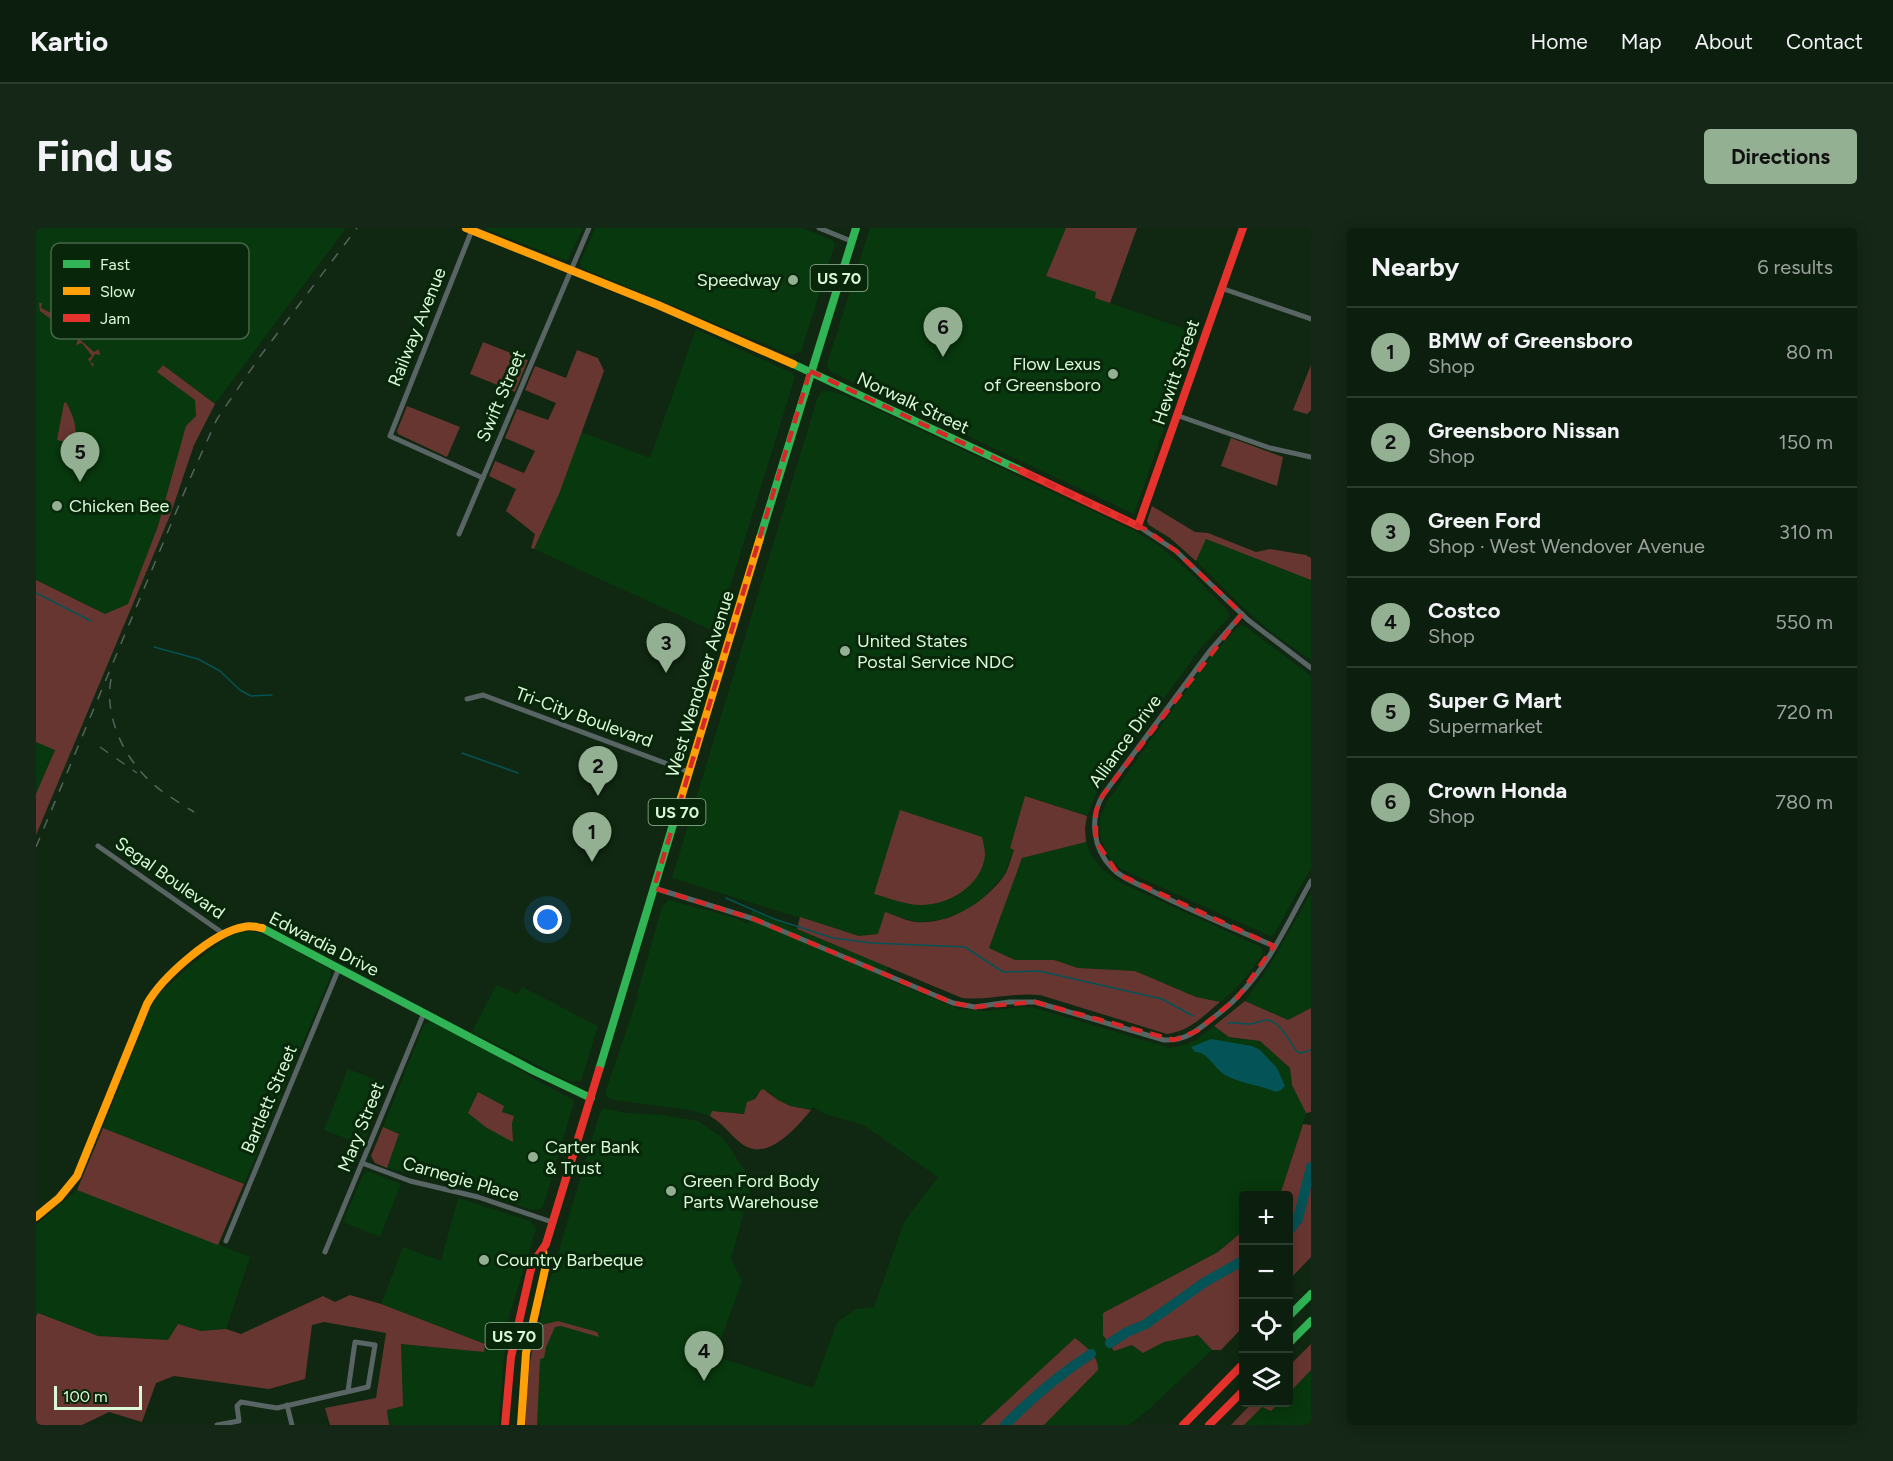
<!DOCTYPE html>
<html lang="en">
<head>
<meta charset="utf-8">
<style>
  :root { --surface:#0c1e0d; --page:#152716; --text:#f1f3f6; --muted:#9aa29d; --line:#2c3c2e; --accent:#93b093 }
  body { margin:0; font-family:Figtree,sans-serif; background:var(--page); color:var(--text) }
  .controls { position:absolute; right:18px; bottom:18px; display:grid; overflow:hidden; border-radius:6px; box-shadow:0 3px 15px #0003 }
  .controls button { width:54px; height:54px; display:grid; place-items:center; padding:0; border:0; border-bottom:2px solid var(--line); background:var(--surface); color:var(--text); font:30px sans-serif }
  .scale { position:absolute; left:18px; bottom:15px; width:88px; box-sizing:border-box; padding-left:6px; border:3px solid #daf9d9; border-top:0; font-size:16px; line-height:21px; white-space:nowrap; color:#daf9d9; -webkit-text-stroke:4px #08270a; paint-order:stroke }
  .you { position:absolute; left:512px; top:692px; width:21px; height:21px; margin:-15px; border:4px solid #fff; border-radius:50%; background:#1a73e8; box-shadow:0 0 0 9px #1a73e833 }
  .badge { display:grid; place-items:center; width:39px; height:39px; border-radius:50%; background:var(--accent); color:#111; font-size:20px; font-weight:700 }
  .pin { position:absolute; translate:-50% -50px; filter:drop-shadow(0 2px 3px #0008) }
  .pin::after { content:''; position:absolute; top:32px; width:21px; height:18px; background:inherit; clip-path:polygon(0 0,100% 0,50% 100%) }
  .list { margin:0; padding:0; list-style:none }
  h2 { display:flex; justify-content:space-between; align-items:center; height:78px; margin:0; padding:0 24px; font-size:26px }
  h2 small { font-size:20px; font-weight:400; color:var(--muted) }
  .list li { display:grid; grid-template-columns:39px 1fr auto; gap:18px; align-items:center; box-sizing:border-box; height:90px; padding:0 24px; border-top:2px solid var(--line) }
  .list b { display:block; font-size:22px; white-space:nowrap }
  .list p { margin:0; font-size:20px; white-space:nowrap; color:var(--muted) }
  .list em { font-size:20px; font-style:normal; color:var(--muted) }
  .icon { flex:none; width:33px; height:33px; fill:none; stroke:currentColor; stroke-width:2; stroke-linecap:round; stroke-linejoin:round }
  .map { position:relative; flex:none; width:1275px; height:1197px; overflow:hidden; border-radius:6px }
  header { display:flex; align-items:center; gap:36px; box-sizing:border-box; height:84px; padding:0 30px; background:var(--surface); border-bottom:2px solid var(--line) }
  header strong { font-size:28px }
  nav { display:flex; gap:33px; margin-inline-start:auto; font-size:21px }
  .intro { display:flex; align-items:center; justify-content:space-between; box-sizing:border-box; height:144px; padding:0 36px }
  h1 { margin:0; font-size:42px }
  .button { padding:15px 27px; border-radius:6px; background:var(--accent); color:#111; font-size:21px; font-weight:700 }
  main { display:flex; gap:36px; padding:0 36px }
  aside { flex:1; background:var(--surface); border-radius:6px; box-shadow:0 3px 15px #0003 }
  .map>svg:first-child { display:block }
  .built { fill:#08380d; fill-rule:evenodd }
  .green { fill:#683630 }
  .water { fill:#045356 }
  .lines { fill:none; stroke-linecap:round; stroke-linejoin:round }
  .stream { stroke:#045356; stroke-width:1.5 }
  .river { stroke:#045356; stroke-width:10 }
  .street { stroke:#596464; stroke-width:5 }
  .fast { stroke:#30b455; stroke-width:8 }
  .slow { stroke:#ff9f0a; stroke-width:8 }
  .jam { stroke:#e5322d; stroke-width:8 }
  .rail { stroke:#54635b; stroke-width:1.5; stroke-dasharray:10 10; stroke-linecap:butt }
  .marked { fill:none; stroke:#d62828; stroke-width:4.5; stroke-dasharray:12 8; stroke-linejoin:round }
  .poi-dot { fill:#93b093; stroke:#08270a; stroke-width:2 }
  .labels { text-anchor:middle; stroke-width:6; stroke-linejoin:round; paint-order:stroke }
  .shield { fill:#08270a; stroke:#9bba9b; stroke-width:1.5 }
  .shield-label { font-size:16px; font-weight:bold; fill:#daf9d9 }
  .poi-label { font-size:18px; fill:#daf9d9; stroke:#08270a; text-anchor:start }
  .street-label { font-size:18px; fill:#daf9d9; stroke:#08270a }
  .key { fill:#08270a; stroke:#476648; stroke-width:1.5 }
  .key-label { font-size:16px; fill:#daf9d9 }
</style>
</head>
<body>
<header>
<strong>Kartio</strong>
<nav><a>Home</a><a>Map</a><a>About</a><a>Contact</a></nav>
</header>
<div class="intro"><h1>Find us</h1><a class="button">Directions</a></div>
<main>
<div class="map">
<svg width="1275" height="1197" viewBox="0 0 1275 1197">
  <rect width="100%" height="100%" fill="#102811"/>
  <g class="built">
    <path d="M0,0H310L179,176L127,137L121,143L159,172L160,188L122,298L92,376L69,386L0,352Z"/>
    <path d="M447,0H547L531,33Z"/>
    <path d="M559,0H766L796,12L799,16L765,124L756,127L750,125L546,40L544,35Z"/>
    <path d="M834,0H1030L1010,48L1061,64L1059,70L1161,105L1098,286L795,144L791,139L792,133Z"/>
    <path d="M660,101L756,145L759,149L680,404L498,321L523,266L545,204L614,230Z"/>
    <path d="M786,163H796L823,173L1099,303L1122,317L1157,347L1192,383L1193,389L1164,421L1062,561L1051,588L989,568L974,620L978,621L968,647L944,673L929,683L904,692L880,694L849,685L843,706L823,708L636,650L781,171Z"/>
    <path d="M1170,311L1275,352V432L1235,404L1210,382L1160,333Z"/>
    <path d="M1205,397L1209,398L1275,448V640L1238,706L1234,708L1085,641L1073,630L1064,608V590L1070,575L1174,429L1202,399Z"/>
    <path d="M0,514L19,521L0,566Z"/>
    <path d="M1050,614L1055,627L1065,640L1081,653L1225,719L1227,725L1223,732L1200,761L1184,774L1160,769L1099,743L1042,740L1018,732H979L953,720L986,630Z"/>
    <path d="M1275,665V780L1252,792L1209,773L1235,735Z"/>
    <path d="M632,672L700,690L712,696L716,683L852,739L848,750L923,781L952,783L985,779L999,780L1134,820L1151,816L1160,812L1178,798L1193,809L1224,813L1254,840L1256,857L1270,885L1244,967L1208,968L1207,1003L1182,1024L1067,1085L1096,1117L1107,1125L1128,1114L1162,1107L1176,1122L1112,1182L1093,1197H1008L1062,1142L1039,1110L945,1197H493L501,1110L508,1072L564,884L568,880L590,885L627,887L662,893L686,909L694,920L716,954L695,1031L706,1053L679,1128L777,1160L801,1094L820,1081L838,1079L868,994L902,949L827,897L789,886L777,879L775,882L754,878L742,872L732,863H723L708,886L676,883L674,888L654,882L578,872L570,868V862L601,771L602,763L626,679Z"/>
    <path d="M213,703L223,705L239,712L294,741L295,747L208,956L67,900L113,783L122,767L156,736L189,711L201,705Z"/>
    <path d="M460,757L482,766L486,759L562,798L545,853L535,854L436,804Z"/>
    <path d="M394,793L459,826L498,851L536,871L538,874L507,979L504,981L496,982L432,960L351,940L363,907L347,899L388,797ZM442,864L468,879L466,883L476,895L477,913Z"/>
    <path d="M312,841L351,856L327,917L288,902Z"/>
    <path d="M331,943L365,956L344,1009L307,994L328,945Z"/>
    <path d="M41,962L214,1029L190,1101L165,1103L142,1096L132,1112L62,1108L2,1085L0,1088V997Z"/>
    <path d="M422,970L494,993L500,1001L473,1089L468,1126L463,1197H353L351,1181L367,1178L365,1116L448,1124L449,1116L345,1076L367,1019L405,1033Z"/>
    <path d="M1275,1142V1197H1208L1226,1179L1235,1183L1243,1175L1252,1174L1253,1165Z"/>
  </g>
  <g class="green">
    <path d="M1030,0H1101L1074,75L1059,70L1060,64L1010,48Z"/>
    <path d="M3,75H6L5,80L43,98L40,108L58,124L63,121L64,127L59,126L54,134L58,136L57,139L52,131L56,128L46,115L40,117L42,111L37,107L32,110L31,108L34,104L24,92L20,95L4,83Z"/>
    <path d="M447,114L492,132L479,164L434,146Z"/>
    <path d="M541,122L562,130L568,143L523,266L498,321L495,320L499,306L470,283L480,261L453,248L459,233L488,245L499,223L469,210L481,181L512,192L520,175L489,162L499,138L530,150Z"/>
    <path d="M127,137L179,176L158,217L135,285L0,607V566L19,522L0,514V352L69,386L92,376L122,298L150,198L160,188L159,172L121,144Z"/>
    <path d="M1275,137V182L1271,186L1257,182Z"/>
    <path d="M30,174C38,189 42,200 38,216L21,212L28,175Z"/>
    <path d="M371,178L424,199L411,229L362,206L361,203Z"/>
    <path d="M1195,210L1247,229L1241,258L1185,238Z"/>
    <path d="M1116,278L1159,304L1172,305L1220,324L1234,321L1270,327L1275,330V352L1170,311L1160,333L1134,310L1113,297L1111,293Z"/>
    <path d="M989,568L1051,588L1049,600L1050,614L986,630L953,720L979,732H1018L1042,740L1099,743L1160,769L1184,774C1167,788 1154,803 1131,806L1004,767C977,764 952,773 926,770L761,701L764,689L823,708L842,706L849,684C859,687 870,693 880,694C914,697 949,674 968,648C973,640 975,630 978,622L974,620Z"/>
    <path d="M864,582L946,609C947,614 949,621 949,627C946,661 904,682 874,676C862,674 850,669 838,666Z"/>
    <path d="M1209,773L1252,792L1275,780V884L1270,885L1256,857L1254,840L1224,813L1193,809L1178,798Z"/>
    <path d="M727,861L742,872L754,878L775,882C761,899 731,935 706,916C694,907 688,896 674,888L676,883L708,886L711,874L719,871L724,863Z"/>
    <path d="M442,864L468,878L466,884L478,888L476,895L477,914L451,900L432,885Z"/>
    <path d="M1267,896L1275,897V1029L1253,1052L1252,968L1244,967Z"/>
    <path d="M347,899L363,906L351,940L339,935L335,928Z"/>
    <path d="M67,900L208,956L182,1017L41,962Z"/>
    <path d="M1207,1003V1099L1185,1122H1176L1162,1107L1128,1114L1107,1125L1096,1117L1078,1123L1067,1107V1085L1182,1024Z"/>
    <path d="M314,1067L345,1076L449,1116L448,1124L365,1116L367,1178L351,1182L353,1197H294L289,1180L340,1170L350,1105L288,1094L276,1097L269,1151L233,1161L138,1148L120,1155L106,1194L73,1184L46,1197H0V1088L2,1085L62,1108L132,1112L142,1096L165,1103L190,1101L205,1106L287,1068L299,1074Z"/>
    <path d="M522,1093L561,1104L563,1109L525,1098L519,1099L510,1119L508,1130L504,1131L501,1197H490C490,1177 493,1110 505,1097Z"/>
    <path d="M1039,1110C1049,1118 1063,1128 1062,1142L1008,1197H945Z"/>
    <path d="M1275,1116V1142L1253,1165V1138Z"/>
    <path d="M1216,1175H1243L1235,1183L1226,1179L1208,1197H1195Z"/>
  </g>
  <path class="water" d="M1175,811L1216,818L1224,822L1241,840L1249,858L1245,862L1240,864C1224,857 1205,856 1189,847C1178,840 1172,824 1159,824L1155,819Z"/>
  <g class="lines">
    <g class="stream">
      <path d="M0,365L55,393"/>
      <path d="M118,419L162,431L184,443L204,462L215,468L236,467"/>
      <path d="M426,525L482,545"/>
      <path d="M690,670L738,691L797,710L836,715L929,719L967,744L1003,743L1126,771L1157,788"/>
      <path d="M1192,795C1200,794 1204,796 1212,796C1218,797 1225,792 1231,792C1245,794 1254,814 1261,824L1265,825L1275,822"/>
    </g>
    <g class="river">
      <path d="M1252,1004L1262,991L1275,939"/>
      <path d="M1074,1115L1091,1104L1110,1096L1169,1054L1208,1032"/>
      <path d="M969,1197C997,1169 1022,1147 1055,1126"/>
    </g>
    <g class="street">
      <path d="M783,0L815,13"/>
      <path d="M436,2L354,208L447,250"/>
      <path d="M1185,60L1275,91"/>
      <path d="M1140,187L1234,220L1275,229"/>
      <path d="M1102,298L1140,323L1212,392L1275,440"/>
      <path d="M423,306L553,0"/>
      <path d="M1206,386L1173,424L1067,567C1053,590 1057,621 1076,640C1085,650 1100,655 1112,661C1153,682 1196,700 1238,718"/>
      <path d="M431,471L447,467L653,544"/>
      <path d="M62,618L188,706"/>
      <path d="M618,660L718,691L917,775L939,779L973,774H999L1128,812C1149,813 1161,803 1177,790C1185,784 1194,777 1201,769C1233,738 1253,692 1275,653"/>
      <path d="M326,935L374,953L442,969L516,994"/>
      <path d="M190,1013L303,740"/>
      <path d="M289,1024L388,785"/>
      <path d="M251,1177L256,1197"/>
      <path d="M181,1197L203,1193L201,1178L205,1174L241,1180L332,1159L339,1117L319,1114L312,1163"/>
    </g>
    <g class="fast">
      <path d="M757,136L986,243"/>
      <path d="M724,310L820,0"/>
      <path d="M226,700L498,843L555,870"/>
      <path d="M563,842L645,570"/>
      <path d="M1252,1089L1275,1066"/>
      <path d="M1252,1116L1275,1093"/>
    </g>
    <g class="slow">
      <path d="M430,0L622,77L757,136"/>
      <path d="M645,570L724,310"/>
      <path d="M0,989L23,970L41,948L111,776C126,749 177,704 208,699C214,697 220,699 226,700"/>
      <path d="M485,1197L490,1125L510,1037L507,1024"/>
    </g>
    <g class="jam">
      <path d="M986,243L1102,298L1207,0"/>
      <path d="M469,1197L475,1129L494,1045L497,1035L510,1016L563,842"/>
      <path d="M1147,1197L1208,1135"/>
      <path d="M1173,1197L1208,1162"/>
    </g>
    <g class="rail">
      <path d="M75,451C68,489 88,530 116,555C128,566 144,575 158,584"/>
      <path d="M64,519L101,545"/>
      <path d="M0,619L153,253L181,191L225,127L321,0"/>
    </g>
  </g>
  <path class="marked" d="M774,143L1109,301L1140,323L1206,386L1067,567L1060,583V613L1082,646L1238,718L1202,769L1161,803L1138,812L999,774L939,779L917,775L718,691L618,660Z"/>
  <g class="poi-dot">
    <circle cx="757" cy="52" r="6"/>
    <circle cx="1077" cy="146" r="6"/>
    <circle cx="21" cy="278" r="6"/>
    <circle cx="809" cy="423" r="6"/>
    <circle cx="497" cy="929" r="6"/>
    <circle cx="635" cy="963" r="6"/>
    <circle cx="448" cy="1032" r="6"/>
  </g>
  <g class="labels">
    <g class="shield">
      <rect x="774.5" y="37" width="57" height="26" rx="4.5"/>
      <rect x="612.5" y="571" width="57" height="26" rx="4.5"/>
      <rect x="449.5" y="1095" width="57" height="26" rx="4.5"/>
    </g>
    <g class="shield-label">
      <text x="803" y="56">US 70</text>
      <text x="641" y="590">US 70</text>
      <text x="478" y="1114">US 70</text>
    </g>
    <g class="poi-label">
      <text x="745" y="58" text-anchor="end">Speedway</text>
      <text x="1065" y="142" text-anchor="end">Flow Lexus<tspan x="1065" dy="21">of Greensboro</tspan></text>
      <text x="33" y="284">Chicken Bee</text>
      <text x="821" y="419">United States<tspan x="821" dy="21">Postal Service NDC</tspan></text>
      <text x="509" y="925">Carter Bank<tspan x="509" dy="21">&amp; Trust</tspan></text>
      <text x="647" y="959">Green Ford Body<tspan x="647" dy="21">Parts Warehouse</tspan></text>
      <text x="460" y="1038">Country Barbeque</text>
    </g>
    <g class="street-label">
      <text transform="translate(381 99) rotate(-68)" y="6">Railway Avenue</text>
      <text transform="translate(1140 144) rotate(-71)" y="6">Hewitt Street</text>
      <text transform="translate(465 168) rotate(-67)" y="6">Swift Street</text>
      <text transform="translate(877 175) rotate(25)" y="6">Norwalk Street</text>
      <text transform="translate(664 456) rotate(-73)" y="6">West Wendover Avenue</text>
      <text transform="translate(548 489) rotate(20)" y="6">Tri-City Boulevard</text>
      <text transform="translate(1089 513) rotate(-54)" y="6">Alliance Drive</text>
      <text transform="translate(134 650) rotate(35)" y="6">Segal Boulevard</text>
      <text transform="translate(288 716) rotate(27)" y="6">Edwardia Drive</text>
      <text transform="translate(233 871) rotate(-67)" y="6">Bartlett Street</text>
      <text transform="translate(325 899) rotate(-68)" y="6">Mary Street</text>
      <text transform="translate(425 951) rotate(16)" y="6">Carnegie Place</text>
    </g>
  </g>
  <rect x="15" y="15" width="198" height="96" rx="9" class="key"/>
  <rect x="27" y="32" width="27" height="8" fill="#30b455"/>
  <rect x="27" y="59" width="27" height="8" fill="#ff9f0a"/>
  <rect x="27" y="86" width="27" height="8" fill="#e5322d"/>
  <g class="key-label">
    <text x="64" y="42">Fast</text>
    <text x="64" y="69">Slow</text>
    <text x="64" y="96">Jam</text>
  </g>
</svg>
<div class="controls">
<button>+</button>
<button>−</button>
<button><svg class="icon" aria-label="locate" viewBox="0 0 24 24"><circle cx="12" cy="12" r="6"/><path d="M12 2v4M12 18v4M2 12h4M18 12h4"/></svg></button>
<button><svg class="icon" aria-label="layers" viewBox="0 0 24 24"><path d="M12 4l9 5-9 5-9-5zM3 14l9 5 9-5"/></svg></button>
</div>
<div class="scale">100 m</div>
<div class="you"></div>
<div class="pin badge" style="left:556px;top:634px">1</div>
<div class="pin badge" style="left:562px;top:568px">2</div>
<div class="pin badge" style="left:630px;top:445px">3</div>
<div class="pin badge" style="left:668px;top:1153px">4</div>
<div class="pin badge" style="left:44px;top:254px">5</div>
<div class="pin badge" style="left:907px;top:129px">6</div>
</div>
<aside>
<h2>Nearby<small>6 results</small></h2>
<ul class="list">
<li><span class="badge">1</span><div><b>BMW of Greensboro</b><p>Shop</p></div><em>80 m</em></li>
<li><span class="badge">2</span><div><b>Greensboro Nissan</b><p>Shop</p></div><em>150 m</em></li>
<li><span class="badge">3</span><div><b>Green Ford</b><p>Shop · West Wendover Avenue</p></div><em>310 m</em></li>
<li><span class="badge">4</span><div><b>Costco</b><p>Shop</p></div><em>550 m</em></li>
<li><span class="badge">5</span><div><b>Super G Mart</b><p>Supermarket</p></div><em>720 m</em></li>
<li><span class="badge">6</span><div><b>Crown Honda</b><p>Shop</p></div><em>780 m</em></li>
</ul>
</aside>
</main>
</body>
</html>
